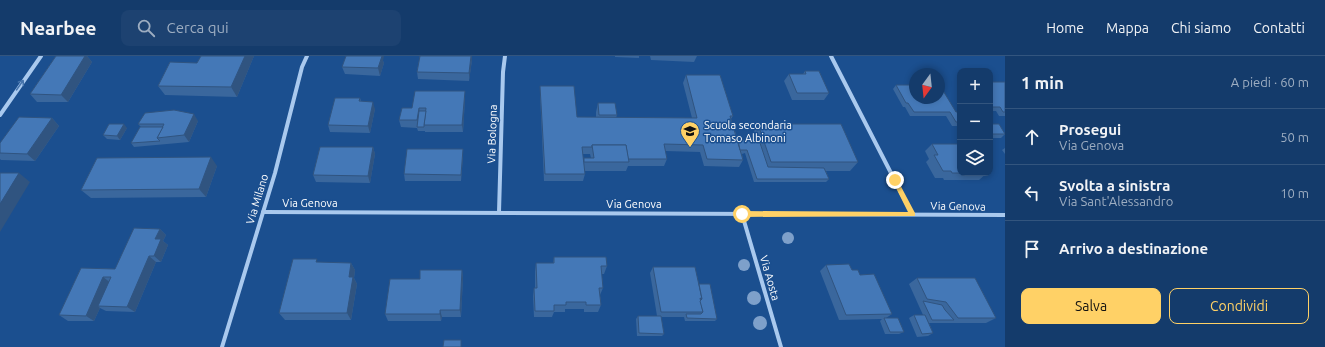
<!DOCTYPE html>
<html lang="it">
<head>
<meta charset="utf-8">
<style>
  :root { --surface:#143b6b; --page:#1d4271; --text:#f1f3f6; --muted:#9dadc1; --line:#33557e; --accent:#ffd166 }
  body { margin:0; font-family:Ubuntu,sans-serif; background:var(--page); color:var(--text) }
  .controls { position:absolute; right:12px; top:12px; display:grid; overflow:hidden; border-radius:8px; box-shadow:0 2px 6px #0003 }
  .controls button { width:36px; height:36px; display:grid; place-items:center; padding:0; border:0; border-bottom:1px solid var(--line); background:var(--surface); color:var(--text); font:20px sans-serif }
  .compass { position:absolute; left:909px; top:12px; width:36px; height:36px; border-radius:50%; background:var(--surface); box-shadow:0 2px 6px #0003; rotate:195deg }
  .stop { position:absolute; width:12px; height:12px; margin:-9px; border:3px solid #ffd166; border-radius:50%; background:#fff }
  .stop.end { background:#ffd166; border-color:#fff; box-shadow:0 1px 4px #0008 }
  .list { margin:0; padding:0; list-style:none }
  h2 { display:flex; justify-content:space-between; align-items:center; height:52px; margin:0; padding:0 16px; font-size:17px }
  h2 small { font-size:13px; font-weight:400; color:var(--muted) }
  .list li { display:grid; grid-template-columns:26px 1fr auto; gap:12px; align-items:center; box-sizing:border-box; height:56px; padding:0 16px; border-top:1px solid var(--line) }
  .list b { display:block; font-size:15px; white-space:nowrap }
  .list p { margin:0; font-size:13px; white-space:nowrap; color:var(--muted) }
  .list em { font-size:13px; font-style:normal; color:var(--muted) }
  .actions { display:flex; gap:8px; padding:12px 16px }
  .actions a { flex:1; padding:9px 0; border:1px solid var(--accent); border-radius:8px; text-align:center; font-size:14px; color:var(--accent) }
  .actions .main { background:var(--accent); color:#111 }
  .icon { flex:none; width:22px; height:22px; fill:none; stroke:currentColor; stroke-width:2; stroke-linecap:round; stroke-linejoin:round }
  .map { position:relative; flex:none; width:1005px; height:291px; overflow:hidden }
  header { display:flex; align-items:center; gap:24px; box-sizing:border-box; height:56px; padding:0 20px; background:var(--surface); border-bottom:1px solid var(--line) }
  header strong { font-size:19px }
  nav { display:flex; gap:22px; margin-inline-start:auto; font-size:14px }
  .search { width:280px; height:36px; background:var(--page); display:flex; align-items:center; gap:10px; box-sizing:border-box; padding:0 14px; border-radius:8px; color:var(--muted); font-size:15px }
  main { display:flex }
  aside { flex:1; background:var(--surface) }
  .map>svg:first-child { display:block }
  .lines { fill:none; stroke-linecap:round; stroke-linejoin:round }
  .minor { stroke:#a9c9ee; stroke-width:4 }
  .tree { fill:#7ea0ca }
  .wall { fill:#3a679d; fill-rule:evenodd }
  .shaded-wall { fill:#305480 }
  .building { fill:#4478b7; stroke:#305480 }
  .oneway { stroke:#4674ac }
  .route { fill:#ffd166 }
  .labels { text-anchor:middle; stroke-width:3; stroke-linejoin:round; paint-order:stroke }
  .poi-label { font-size:11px; fill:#fff; stroke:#1b4f8f; text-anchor:start }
  .street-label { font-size:11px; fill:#fff; stroke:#1b4f8f }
</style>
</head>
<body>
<header>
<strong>Nearbee</strong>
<div class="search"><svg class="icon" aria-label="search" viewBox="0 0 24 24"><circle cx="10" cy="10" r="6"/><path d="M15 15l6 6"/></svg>Cerca qui</div>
<nav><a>Home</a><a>Mappa</a><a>Chi siamo</a><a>Contatti</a></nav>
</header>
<main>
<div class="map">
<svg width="1005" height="291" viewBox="0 0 1005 291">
  <rect width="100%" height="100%" fill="#1b4f8f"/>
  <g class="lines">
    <g class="minor">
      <path d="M831,0L912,158"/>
      <path d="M0,59L41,0"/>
      <path d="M263,156L1005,159"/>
      <path d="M499,156L503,16L505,0"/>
      <path d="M742,158L781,291"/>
      <path d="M222,291L275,117L302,11L307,0"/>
    </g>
  </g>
  <g class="tree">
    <circle cx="788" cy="182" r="6"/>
    <circle cx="744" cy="209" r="6"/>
    <circle cx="754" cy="242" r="7"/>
    <circle cx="760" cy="267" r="7"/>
  </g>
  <g class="wall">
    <path d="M56,0H87L92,6L68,46H37L30,38Z"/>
    <path d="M201,0H254L237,41L165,39L158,30L197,7Z"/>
    <path d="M420,0H472V4L469,25L418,23L417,16Z"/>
    <path d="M615,0H639V2L615,1Z"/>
    <path d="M650,0H697L694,6L651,4Z"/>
    <path d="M383,5L384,7L380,20L345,18L342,11Z"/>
    <path d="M805,15L829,37L824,44H792L784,25L789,18H803Z"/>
    <path d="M686,19L733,60L731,63L738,84H755L753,77L758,68L858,106L850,115H826L829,123L826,126H754L745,97L742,98L743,104L739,111L704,110L700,96L665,95L667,103L664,110H628L626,115H584L585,118L583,125H544L540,38V30L577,61H596V56L598,47L617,59L616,62H692L683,27ZM583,98H590L591,102L583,104Z"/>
    <path d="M990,26H1005V60H999L996,55H990Z"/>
    <path d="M896,29L956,56H960V70H952L946,60H910L905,51H903L893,33Z"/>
    <path d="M465,35V43L463,76H425V75H418L417,72L401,71L399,64L412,52Z"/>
    <path d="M360,42L361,45L375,53L370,77L330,76L328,69Z"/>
    <path d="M52,62L59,70L35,105L1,104L0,103V87Z"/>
    <path d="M198,65L189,86L134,91L131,87L141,71L138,68Z"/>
    <path d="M990,68L1005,78L1001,82H990Z"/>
    <path d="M127,72L120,84L107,83L103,79Z"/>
    <path d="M932,88L987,117L979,124H944L943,122H935L926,106L929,103L925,95Z"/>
    <path d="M373,91L375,98L370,127L316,126L313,119Z"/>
    <path d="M1005,92V98L1002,94Z"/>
    <path d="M463,100L461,125H405L404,118Z"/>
    <path d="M217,110L206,141L91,142L81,134Z"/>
    <path d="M160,173L166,179L163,185L168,189L161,206H156L135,256L106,255L100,252L94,265H68L59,259L81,212L115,213Z"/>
    <path d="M554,201L607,210L604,218H601L603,232L600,239L601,249L598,256H584V253H565V256H554L552,261H534L533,240L534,232H535V215L536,207H553Z"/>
    <path d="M319,206L351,207L355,214L354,222L357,228L351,264H285L279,257Z"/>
    <path d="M826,209L852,214L860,219L892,258L886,262L904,276L899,278H885L880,265L882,263L839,264L820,215Z"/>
    <path d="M653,211L699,228L717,263L715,265H685L684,261H661L664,278L662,280H637L636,263L638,260H657L650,217Z"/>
    <path d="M462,214L463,222L461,261H442L441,265H388L385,258L420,223Z"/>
    <path d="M917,222L996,262L986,267H929L933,277L928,280L917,281L909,262L914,259H923L909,228Z"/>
  </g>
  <g class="shaded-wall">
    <path d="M85,0H87L92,6L68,46L61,39Z"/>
    <path d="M245,0H254L237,41L231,31Z"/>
    <path d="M382,0H384L383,5L384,7L380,20L378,12Z"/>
    <path d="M471,0H472V4L469,25V17Z"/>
    <path d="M465,35V43L463,76L462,69Z"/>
    <path d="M373,46L375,53L370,77L368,70Z"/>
    <path d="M419,52L420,59L418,72L417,64Z"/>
    <path d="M194,58L198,65L189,86L184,79Z"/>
    <path d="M52,62L59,70L35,105L27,98Z"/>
    <path d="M124,68L127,72L120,84L117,80Z"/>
    <path d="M373,91L375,98L370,127L368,120Z"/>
    <path d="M463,93V100L461,125V119Z"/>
    <path d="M211,101L217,110L206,141L199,133Z"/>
    <path d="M19,117L30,126L0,176V148Z"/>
    <path d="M160,173L166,179L163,185L168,189L161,206L154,200L155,183Z"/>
    <path d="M149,200L156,206L135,256L127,251Z"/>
    <path d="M351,207L355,214L354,222L357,228L351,264L347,257L349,221Z"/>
    <path d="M462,214L463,222L461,261L460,254Z"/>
    <path d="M103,221L111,227L98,250L100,252L94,265L86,260Z"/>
    <path d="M440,254L442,261L441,265L440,258Z"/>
  </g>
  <g class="building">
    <path d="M56,0H85L61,39L30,38Z"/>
    <path d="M201,0H245L231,31L158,30L170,6L197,7Z"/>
    <path d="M346,0H382L378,12L342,11Z"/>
    <path d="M420,0H471L469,17L417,16Z"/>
    <path d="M805,15H819L829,37H797L789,18H806Z"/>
    <path d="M686,19H720L733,60H730L743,104L707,103L703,89L664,88L667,103H628L626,89H592V91H582L585,118H545L540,30H574L577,61L697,62Z"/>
    <path d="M990,26H1005V56H1003L1000,51H990Z"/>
    <path d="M939,28L956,56H960V66H956L950,56H914L908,47H906L896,29H915V42H939Z"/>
    <path d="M415,35H465L462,69H424L426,52H419L417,64H399L402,52H412Z"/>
    <path d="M335,42H360L359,45L373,46L368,70L328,69Z"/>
    <path d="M598,47H615L617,59H599Z"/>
    <path d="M174,54L194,58L184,79L157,82L164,68H138L145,57Z"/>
    <path d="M419,55H426L424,69V71H417Z"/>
    <path d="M19,61L52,62L27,98L0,97V87Z"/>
    <path d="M109,68H124L117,80L103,79Z"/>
    <path d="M758,68H841L858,106H771Z"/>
    <path d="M990,68H999L1005,78H990Z"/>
    <path d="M140,71H163L157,82L160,85L131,87Z"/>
    <path d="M738,84H759L768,111L824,112L829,123H757L747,94H740Z"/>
    <path d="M932,88H960V117H987H952L951,115H943L934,99H938Z"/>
    <path d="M592,89H626L629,106H584V102H594Z"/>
    <path d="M320,91H373L368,120L313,119Z"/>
    <path d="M407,93H463L461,119L404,118Z"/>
    <path d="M211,101L199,133L81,134L97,102Z"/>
    <path d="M0,117H19L0,148Z"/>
    <path d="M134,172L160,173L155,183H161L154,200H149L127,251L98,250L111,221H103L86,260L59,259L81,212L115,213Z"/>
    <path d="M554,201H606L607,210H601L603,232H599L601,249H586V246H566V249H554V255H535L534,232H537L536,207H554Z"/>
    <path d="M293,203H317L316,206L351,207L349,221H353L347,257H279Z"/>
    <path d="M849,208L852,214H858L860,219L874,218L892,258L846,259L826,209Z"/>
    <path d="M653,211H695L702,243L700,242L703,256H661Z"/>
    <path d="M420,214H462L460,254H440V258H385L390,223H420Z"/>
    <path d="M917,222H975L996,262H958L946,246L927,243Z"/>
    <path d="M699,228H710L717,263L687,262L686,258H701L703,256L700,245L702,243Z"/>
    <path d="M923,245L942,249L945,254L954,264H932Z"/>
    <path d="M914,259H925L933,277L922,278Z"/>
    <path d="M638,260H661L664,278L639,277Z"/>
    <path d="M884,262H898L904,276H890Z"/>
    <path d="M444,284H461V291H443Z"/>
  </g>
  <defs><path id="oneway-shaft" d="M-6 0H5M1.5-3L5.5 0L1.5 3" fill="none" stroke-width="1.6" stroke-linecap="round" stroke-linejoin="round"/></defs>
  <use class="oneway" href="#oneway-shaft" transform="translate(20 29) rotate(-55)"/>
  <path class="route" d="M895,122L897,123L915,157V160L742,161L739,158L742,155L908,156L892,124Z"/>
  <defs>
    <g id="school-pin" transform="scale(1)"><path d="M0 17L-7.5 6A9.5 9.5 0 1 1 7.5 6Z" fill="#ffd166" stroke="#1b4f8f"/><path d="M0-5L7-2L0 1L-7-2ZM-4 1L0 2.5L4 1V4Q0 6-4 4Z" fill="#111"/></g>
  </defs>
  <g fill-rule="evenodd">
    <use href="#school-pin" x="690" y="75"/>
  </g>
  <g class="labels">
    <g class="poi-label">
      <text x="704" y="73">Scuola secondaria<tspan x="704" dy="13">Tomaso Albinoni</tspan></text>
    </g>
    <g class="street-label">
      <text transform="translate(492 78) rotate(-88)" y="4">Via Bologna</text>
      <text transform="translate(257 143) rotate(-73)" y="4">Via Milano</text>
      <text x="310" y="151">Via Genova</text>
      <text x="634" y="152">Via Genova</text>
      <text transform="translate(958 150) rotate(1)" y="4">Via Genova</text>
      <text transform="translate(770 222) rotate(74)" y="4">Via Aosta</text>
    </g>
  </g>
</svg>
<div class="controls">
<button>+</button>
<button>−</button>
<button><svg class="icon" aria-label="layers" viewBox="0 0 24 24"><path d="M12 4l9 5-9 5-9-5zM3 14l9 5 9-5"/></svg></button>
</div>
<svg class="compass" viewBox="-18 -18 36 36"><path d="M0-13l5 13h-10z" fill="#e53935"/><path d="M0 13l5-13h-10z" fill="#9dadc1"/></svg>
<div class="stop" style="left:742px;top:158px"></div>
<div class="stop end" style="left:895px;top:124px"></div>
</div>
<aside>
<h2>1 min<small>A piedi · 60 m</small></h2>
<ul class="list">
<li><svg class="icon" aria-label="ahead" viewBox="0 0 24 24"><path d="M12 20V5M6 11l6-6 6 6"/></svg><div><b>Prosegui</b><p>Via Genova</p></div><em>50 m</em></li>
<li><svg class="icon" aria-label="left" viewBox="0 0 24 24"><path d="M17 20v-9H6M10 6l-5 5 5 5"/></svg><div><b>Svolta a sinistra</b><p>Via Sant'Alessandro</p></div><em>10 m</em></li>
<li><svg class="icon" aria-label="arrive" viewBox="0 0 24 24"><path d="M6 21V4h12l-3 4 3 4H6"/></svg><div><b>Arrivo a destinazione</b></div></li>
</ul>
<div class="actions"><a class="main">Salva</a><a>Condividi</a></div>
</aside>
</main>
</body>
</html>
